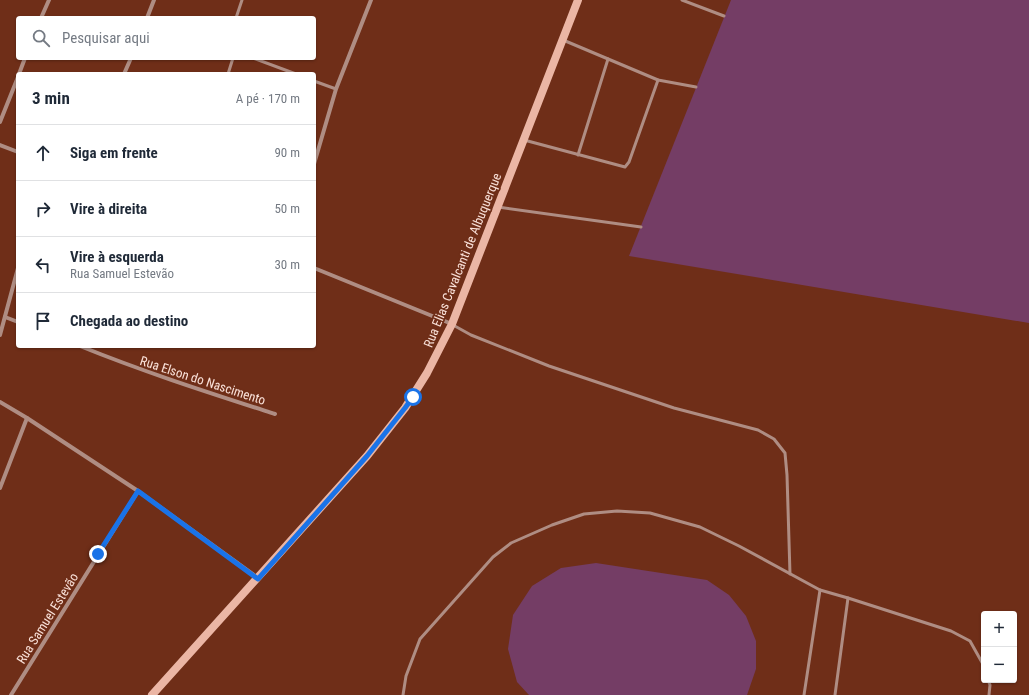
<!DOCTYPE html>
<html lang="pt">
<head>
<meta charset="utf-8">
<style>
  :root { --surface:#fff; --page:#f6f6f7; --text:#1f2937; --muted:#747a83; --line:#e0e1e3 }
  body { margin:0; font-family:"Roboto Condensed",sans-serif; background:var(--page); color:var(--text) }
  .controls { position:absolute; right:12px; bottom:12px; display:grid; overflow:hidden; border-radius:4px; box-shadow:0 1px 3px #0004 }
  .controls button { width:36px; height:36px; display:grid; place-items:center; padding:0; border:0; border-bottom:1px solid var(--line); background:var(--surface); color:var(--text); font:20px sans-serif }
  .stop { position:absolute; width:12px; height:12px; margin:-9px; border:3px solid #1a73e8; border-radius:50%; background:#fff }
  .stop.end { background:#1a73e8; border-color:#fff; box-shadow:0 1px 4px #0008 }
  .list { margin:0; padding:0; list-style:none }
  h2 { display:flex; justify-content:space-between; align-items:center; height:52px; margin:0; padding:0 16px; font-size:17px }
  h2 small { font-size:13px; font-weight:400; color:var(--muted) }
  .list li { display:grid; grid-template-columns:26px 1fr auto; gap:12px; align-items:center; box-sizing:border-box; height:56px; padding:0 16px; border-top:1px solid var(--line) }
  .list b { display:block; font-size:15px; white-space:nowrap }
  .list p { margin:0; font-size:13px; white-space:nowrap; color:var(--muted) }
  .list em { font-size:13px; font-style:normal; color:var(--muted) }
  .icon { flex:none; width:22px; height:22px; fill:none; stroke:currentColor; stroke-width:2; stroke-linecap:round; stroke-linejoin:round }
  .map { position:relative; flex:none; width:1029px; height:695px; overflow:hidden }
  .search { position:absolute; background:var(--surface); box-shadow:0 1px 3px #0004; left:16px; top:16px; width:300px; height:44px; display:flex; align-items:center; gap:10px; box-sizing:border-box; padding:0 14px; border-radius:4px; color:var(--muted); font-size:15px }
  .panel { position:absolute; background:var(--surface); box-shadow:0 1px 3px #0004; left:16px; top:72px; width:300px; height:276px; border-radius:4px }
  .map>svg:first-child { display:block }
  .green { fill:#743d65 }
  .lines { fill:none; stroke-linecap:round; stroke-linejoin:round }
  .lane { stroke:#af8d83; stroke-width:3 }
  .street { stroke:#af8d83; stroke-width:4 }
  .secondary { stroke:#ebb6a5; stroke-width:8 }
  .route { stroke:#1a73e8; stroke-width:5 }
  .labels { text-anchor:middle; stroke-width:3.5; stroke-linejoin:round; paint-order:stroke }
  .street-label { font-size:13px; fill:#fae1d9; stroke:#6f2e18 }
</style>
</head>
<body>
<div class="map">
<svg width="1029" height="695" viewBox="0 0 1029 695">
  <rect width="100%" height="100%" fill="#6f2e18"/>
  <g class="green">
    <path d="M731,0H1029V323L629,256Z"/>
    <path d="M596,563L707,580L729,595L746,616L756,641V669L747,695H529L517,682L508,649L513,615L532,586L561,568Z"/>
  </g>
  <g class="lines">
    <g class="lane">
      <path d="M682,0L724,16"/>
      <path d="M236,18L242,0"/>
      <path d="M563,40L658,80L696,87"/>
      <path d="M253,58L296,74"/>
      <path d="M228,74L233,58"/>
      <path d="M314,81L336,89"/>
      <path d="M524,140L625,167L629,162L658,80"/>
      <path d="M578,155L608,59"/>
      <path d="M498,207L641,227"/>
      <path d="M453,325L471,335L549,366L674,408L758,430L774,439L785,453L787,475L790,574"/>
      <path d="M988,680L990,685L989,695"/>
      <path d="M403,695L406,676L420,639L493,557L511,543L552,525L584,514L617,511L650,513L700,527L739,546L820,590L848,598L951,631L970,641L984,666"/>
      <path d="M804,695L820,590"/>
      <path d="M835,695L848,598"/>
    </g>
    <g class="street">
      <path d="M41,18L49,0"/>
      <path d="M147,18L154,0"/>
      <path d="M19,74L25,58"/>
      <path d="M124,74L131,58"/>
      <path d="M0,122L18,77"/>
      <path d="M0,145L18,152"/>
      <path d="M314,164L336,89L371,0"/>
      <path d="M314,268L452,324"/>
      <path d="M5,317L18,322"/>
      <path d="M0,335L18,268"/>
      <path d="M80,346C144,372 210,393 275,414"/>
      <path d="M0,402L27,418L138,491L258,578"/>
      <path d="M0,488L27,418"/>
      <path d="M11,695L138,491"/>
    </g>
    <path class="secondary" d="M152,695L367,456L405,408L427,373L452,324L578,0"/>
  </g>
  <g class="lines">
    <path class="route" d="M98,554L138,491L258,579L367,456L405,408L413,397"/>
  </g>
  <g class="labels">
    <g class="street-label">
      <text transform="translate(462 260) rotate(-68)" y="5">Rua Elias Cavalcanti de Albuquerque</text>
      <text transform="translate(203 380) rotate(18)" y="5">Rua Elson do Nascimento</text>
      <text transform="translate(47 618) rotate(-58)" y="5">Rua Samuel Estevão</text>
    </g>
  </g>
</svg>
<div class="controls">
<button>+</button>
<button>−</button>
</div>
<div class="stop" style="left:413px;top:397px"></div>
<div class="stop end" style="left:98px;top:554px"></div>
<div class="search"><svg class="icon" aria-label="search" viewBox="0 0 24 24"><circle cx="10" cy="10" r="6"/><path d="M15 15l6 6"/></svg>Pesquisar aqui</div>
<section class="panel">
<h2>3 min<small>A pé · 170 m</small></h2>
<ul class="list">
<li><svg class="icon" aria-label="ahead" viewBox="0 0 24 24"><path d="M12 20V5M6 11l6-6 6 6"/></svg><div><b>Siga em frente</b></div><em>90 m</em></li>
<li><svg class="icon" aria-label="right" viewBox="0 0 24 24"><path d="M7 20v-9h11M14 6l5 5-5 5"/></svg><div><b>Vire à direita</b></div><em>50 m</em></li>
<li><svg class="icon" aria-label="left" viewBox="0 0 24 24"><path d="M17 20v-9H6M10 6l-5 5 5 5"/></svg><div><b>Vire à esquerda</b><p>Rua Samuel Estevão</p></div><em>30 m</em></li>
<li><svg class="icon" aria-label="arrive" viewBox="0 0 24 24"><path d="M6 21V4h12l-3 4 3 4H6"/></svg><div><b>Chegada ao destino</b></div></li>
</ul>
</section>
</div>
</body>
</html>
